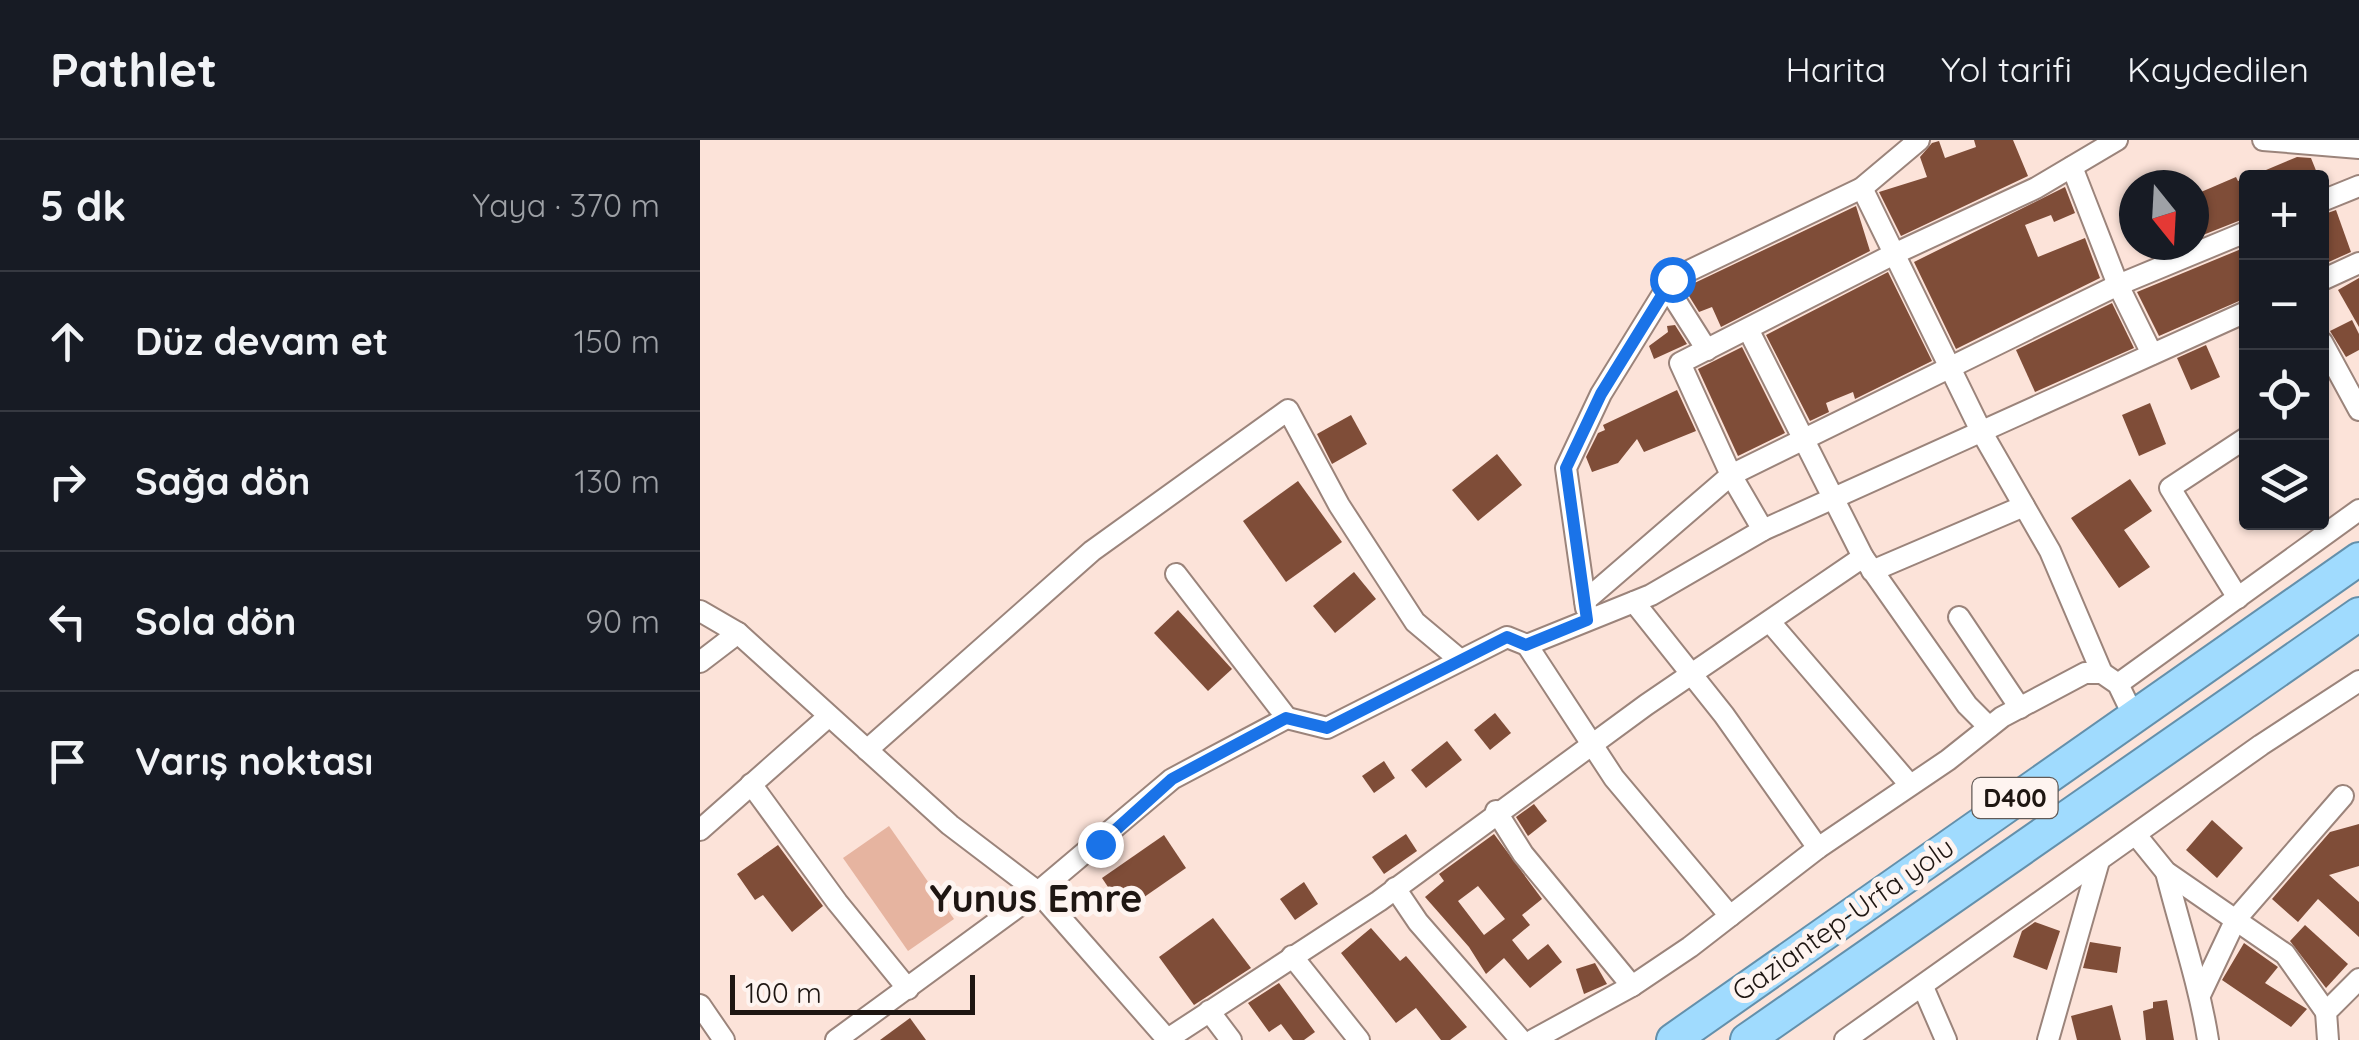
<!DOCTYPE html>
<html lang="tr">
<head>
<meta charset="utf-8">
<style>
  :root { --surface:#171b24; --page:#20242c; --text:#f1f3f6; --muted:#9ea1a6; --line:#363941 }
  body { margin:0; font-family:Quicksand,sans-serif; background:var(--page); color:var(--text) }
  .controls { position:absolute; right:30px; top:30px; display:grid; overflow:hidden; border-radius:10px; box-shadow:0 2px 8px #0004 }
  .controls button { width:90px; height:90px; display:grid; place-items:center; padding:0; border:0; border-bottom:2px solid var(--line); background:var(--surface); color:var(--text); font:50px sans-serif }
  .compass { position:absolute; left:1419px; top:30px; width:90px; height:90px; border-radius:50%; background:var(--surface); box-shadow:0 2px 8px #0004; rotate:162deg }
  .scale { position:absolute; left:30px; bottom:25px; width:245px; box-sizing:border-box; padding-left:10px; border:5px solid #1e1612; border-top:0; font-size:28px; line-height:35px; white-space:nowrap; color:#1e1612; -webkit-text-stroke:8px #fef4f0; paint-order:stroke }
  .stop { position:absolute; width:30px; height:30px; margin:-22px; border:8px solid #1a73e8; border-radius:50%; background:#fff }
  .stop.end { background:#1a73e8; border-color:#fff; box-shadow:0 2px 10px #0008 }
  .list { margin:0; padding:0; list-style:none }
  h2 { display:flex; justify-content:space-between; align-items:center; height:130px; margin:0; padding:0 40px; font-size:42px }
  h2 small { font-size:32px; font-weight:400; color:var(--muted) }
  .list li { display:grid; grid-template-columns:65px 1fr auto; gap:30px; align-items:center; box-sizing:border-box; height:140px; padding:0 40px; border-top:2px solid var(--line) }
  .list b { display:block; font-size:38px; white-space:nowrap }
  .list em { font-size:32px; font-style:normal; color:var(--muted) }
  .icon { flex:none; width:55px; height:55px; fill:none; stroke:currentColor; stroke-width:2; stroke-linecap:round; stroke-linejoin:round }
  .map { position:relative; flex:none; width:1659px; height:900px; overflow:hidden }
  header { display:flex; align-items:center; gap:60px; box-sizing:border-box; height:140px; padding:0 50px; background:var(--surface); border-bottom:2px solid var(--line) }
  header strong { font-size:48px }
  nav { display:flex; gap:55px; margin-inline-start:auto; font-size:35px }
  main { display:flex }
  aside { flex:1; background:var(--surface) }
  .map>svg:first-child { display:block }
  .green { fill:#e6b4a0 }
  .building { fill:#7f4d38; fill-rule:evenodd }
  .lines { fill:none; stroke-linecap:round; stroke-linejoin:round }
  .minor-casing { stroke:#9b847b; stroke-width:24 }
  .trunk-casing { stroke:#6490ab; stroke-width:36 }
  .minor { stroke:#fff; stroke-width:20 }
  .trunk { stroke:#a0dbfe; stroke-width:32 }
  .route { stroke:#1a73e8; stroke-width:12 }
  .labels { text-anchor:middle; stroke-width:10; stroke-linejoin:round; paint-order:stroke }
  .shield { fill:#fef4f0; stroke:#615955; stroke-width:2.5 }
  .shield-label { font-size:25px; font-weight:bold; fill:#1e1612 }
  .street-label { font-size:28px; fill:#1e1612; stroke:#fef4f0 }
  .district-label { font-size:38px; font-weight:bold; fill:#1e1612; stroke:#fef4f0 }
</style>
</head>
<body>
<header>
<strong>Pathlet</strong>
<nav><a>Harita</a><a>Yol tarifi</a><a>Kaydedilen</a></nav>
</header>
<main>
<aside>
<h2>5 dk<small>Yaya · 370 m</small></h2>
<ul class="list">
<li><svg class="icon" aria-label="ahead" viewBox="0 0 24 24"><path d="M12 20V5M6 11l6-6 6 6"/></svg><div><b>Düz devam et</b></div><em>150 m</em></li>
<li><svg class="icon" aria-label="right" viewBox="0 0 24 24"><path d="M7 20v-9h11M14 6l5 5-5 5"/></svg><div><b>Sağa dön</b></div><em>130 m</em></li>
<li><svg class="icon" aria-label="left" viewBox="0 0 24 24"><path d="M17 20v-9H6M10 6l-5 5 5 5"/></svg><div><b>Sola dön</b></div><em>90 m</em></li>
<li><svg class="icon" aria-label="arrive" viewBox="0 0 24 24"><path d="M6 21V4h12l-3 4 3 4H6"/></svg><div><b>Varış noktası</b></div></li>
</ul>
</aside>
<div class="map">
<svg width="1659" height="900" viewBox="0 0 1659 900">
  <rect width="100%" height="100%" fill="#fce3d9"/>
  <path class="green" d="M189,686L254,779L208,811L143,718Z"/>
  <g class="building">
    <path d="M1274,0H1313L1328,36L1201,96L1179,52L1227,37L1220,17L1232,3L1239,1L1245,18L1276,7Z"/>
    <path d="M1597,17L1611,18L1619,38H1547Z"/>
    <path d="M1536,37L1538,41L1546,38V78L1503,95L1494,74V55Z"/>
    <path d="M1365,47L1375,73L1354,82L1351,75L1325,85L1338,117L1385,98L1400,138L1256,209L1214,122Z"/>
    <path d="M1156,66L1170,111L1021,187L1012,167L999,172L984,148Z"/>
    <path d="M1636,70L1651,112L1622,125V75Z"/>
    <path d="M1546,107V158L1459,196L1437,152Z"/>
    <path d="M1188,132L1232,221L1155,259L1153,252L1126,263L1129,272L1110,281L1066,195Z"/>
    <path d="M1659,138V187L1638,150Z"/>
    <path d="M1412,163L1434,208L1335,252L1316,210Z"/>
    <path d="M1652,180L1659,194V210L1646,217L1630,191Z"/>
    <path d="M975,185L987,204L954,219L949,206L968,192L967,186Z"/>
    <path d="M1506,205L1520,237L1491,250L1477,218Z"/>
    <path d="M1042,207L1085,293L1038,316L998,229Z"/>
    <path d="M977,250L996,291L944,312L937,299L918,323L892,332L886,317L898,293L905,290L903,285Z"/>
    <path d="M1450,263L1466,304L1439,316L1422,275Z"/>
    <path d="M651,275L667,304L632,324L617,294Z"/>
    <path d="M797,314L822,345L778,381L752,350Z"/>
    <path d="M1430,339L1452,371L1424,390L1450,427L1419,448L1371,378Z"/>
    <path d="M598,341L642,402L586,442L543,381Z"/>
    <path d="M654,432L676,459L635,493L613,466Z"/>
    <path d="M478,470L532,529L508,551L454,493Z"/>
    <path d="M795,573L811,593L790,610L774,590Z"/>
    <path d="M747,601L762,620L726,648L711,630Z"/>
    <path d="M684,621L695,638L674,653L662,636Z"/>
    <path d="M834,664L847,681L828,696L816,677Z"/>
    <path d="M1512,680L1543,708L1517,738L1486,710Z"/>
    <path d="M1659,684V726L1629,735L1659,762V797L1618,759L1598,782L1572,759L1630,692Z"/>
    <path d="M706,694L717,711L684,734L672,717Z"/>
    <path d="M794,694L842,759L822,775L830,785L812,800L828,820L848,804L862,822L830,848L804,818L786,834L769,807L725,757L744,741L739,734ZM778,746L805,779L784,795L758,761Z"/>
    <path d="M464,695L486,728L424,771L402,738Z"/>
    <path d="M78,705L123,766L92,792L63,755L55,760L37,734Z"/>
    <path d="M604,742L618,764L595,780L580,759Z"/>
    <path d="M513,778L551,828L494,865L459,817Z"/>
    <path d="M1335,782L1360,791L1347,830L1313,817L1322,791Z"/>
    <path d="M1605,785L1648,824L1626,848L1590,801Z"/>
    <path d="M671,788L700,821L706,816L767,887L750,900H741L716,868L696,883L641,813Z"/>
    <path d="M1390,802L1421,807L1417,833L1383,828Z"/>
    <path d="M1544,803L1578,827L1565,843L1607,869L1591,887L1522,840Z"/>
    <path d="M895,823L907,844L884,854L876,829Z"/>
    <path d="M579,843L615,892L604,900H593L581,884L569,892L548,863Z"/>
    <path d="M1467,860L1474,900H1446L1443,871L1453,868V862Z"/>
    <path d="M1412,865L1421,900H1377L1371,876Z"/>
    <path d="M210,878L226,900H180Z"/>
  </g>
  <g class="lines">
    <g class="minor-casing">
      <g id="minor">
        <path d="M1563,0L1659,8"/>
        <path d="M1372,27L1418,145L1452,214"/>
        <path d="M1162,48L1281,291L1350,411L1402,533"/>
        <path d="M1622,61L1659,46"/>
        <path d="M1622,140L1659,123"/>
        <path d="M967,147L1007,210"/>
        <path d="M1048,189L1163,417"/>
        <path d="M1622,202L1659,270"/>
        <path d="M1063,390L1031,335L980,223L1194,114L1336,48L1417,0"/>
        <path d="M1172,431L1324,366"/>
        <path d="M476,434L587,578"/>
        <path d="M1538,458L1470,348L1546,298"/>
        <path d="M885,461L1031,335L1418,145L1546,92"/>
        <path d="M934,462L1024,575L1118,708"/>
        <path d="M886,468L866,328L901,254L972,139L1162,48L1219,0"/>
        <path d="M0,471L38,493L250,685L338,752L467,899"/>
        <path d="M1259,477L1320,568"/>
        <path d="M1070,482L1210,645"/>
        <path d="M827,505L914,638L1030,776"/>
        <path d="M0,522L38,493"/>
        <path d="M1418,544L1659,370"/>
        <path d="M167,610L392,411L588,270L639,365L715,482L759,519"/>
        <path d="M51,644L137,762L208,849"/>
        <path d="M796,671L823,714L932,846"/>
        <path d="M0,690L129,576"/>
        <path d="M1436,695L1466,732L1585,814L1626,872"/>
        <path d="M1466,732C1480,788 1499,843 1508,900"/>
        <path d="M695,748L718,782L821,900"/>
        <path d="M592,816L659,900"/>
        <path d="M1223,847L1246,900"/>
        <path d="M1501,853L1536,779L1643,656"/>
        <path d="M0,865L24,900"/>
        <path d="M509,871L531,900"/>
        <path d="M136,900L338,752L472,639L587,578L627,588L807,497L827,505L951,455L1063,390L1546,172"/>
        <path d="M466,900L679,761L946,565L1163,417L1267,565L1289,587"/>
        <path d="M833,900L932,846L990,807L1118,708L1248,620L1302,577L1385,533H1402L1418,544L1433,575"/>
        <path d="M1145,900L1561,605L1659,541"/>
        <path d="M1348,900L1399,721"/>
        <path d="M1628,900L1626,872L1659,839"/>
      </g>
    </g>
    <g class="trunk-casing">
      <g id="trunk">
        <path d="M973,900L1659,419"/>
        <path d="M1047,900L1659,474"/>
      </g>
    </g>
    <use href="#minor" class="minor"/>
    <use href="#trunk" class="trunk"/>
  </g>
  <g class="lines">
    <path class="route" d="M400,704L472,639L586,578L627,588L807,497L826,505L887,480L866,328L901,254L972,139"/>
  </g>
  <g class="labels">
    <rect class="shield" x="1272.5" y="638" width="85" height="40" rx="8"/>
    <g class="shield-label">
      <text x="1315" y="667">D400</text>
    </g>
    <g class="street-label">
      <text transform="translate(1143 779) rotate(-35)" y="10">Gaziantep-Urfa yolu</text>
    </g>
    <g class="district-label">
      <text x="336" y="772">Yunus Emre</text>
    </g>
  </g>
</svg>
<div class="controls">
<button>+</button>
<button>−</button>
<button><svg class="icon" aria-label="locate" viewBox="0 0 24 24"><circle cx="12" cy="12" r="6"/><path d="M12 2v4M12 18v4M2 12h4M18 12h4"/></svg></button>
<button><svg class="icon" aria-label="layers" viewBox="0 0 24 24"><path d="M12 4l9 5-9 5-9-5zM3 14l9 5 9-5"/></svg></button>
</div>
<svg class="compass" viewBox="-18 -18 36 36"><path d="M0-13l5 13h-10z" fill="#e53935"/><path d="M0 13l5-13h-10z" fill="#9ea1a6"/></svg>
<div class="scale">100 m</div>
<div class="stop" style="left:972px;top:139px"></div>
<div class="stop end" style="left:400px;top:704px"></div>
</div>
</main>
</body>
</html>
